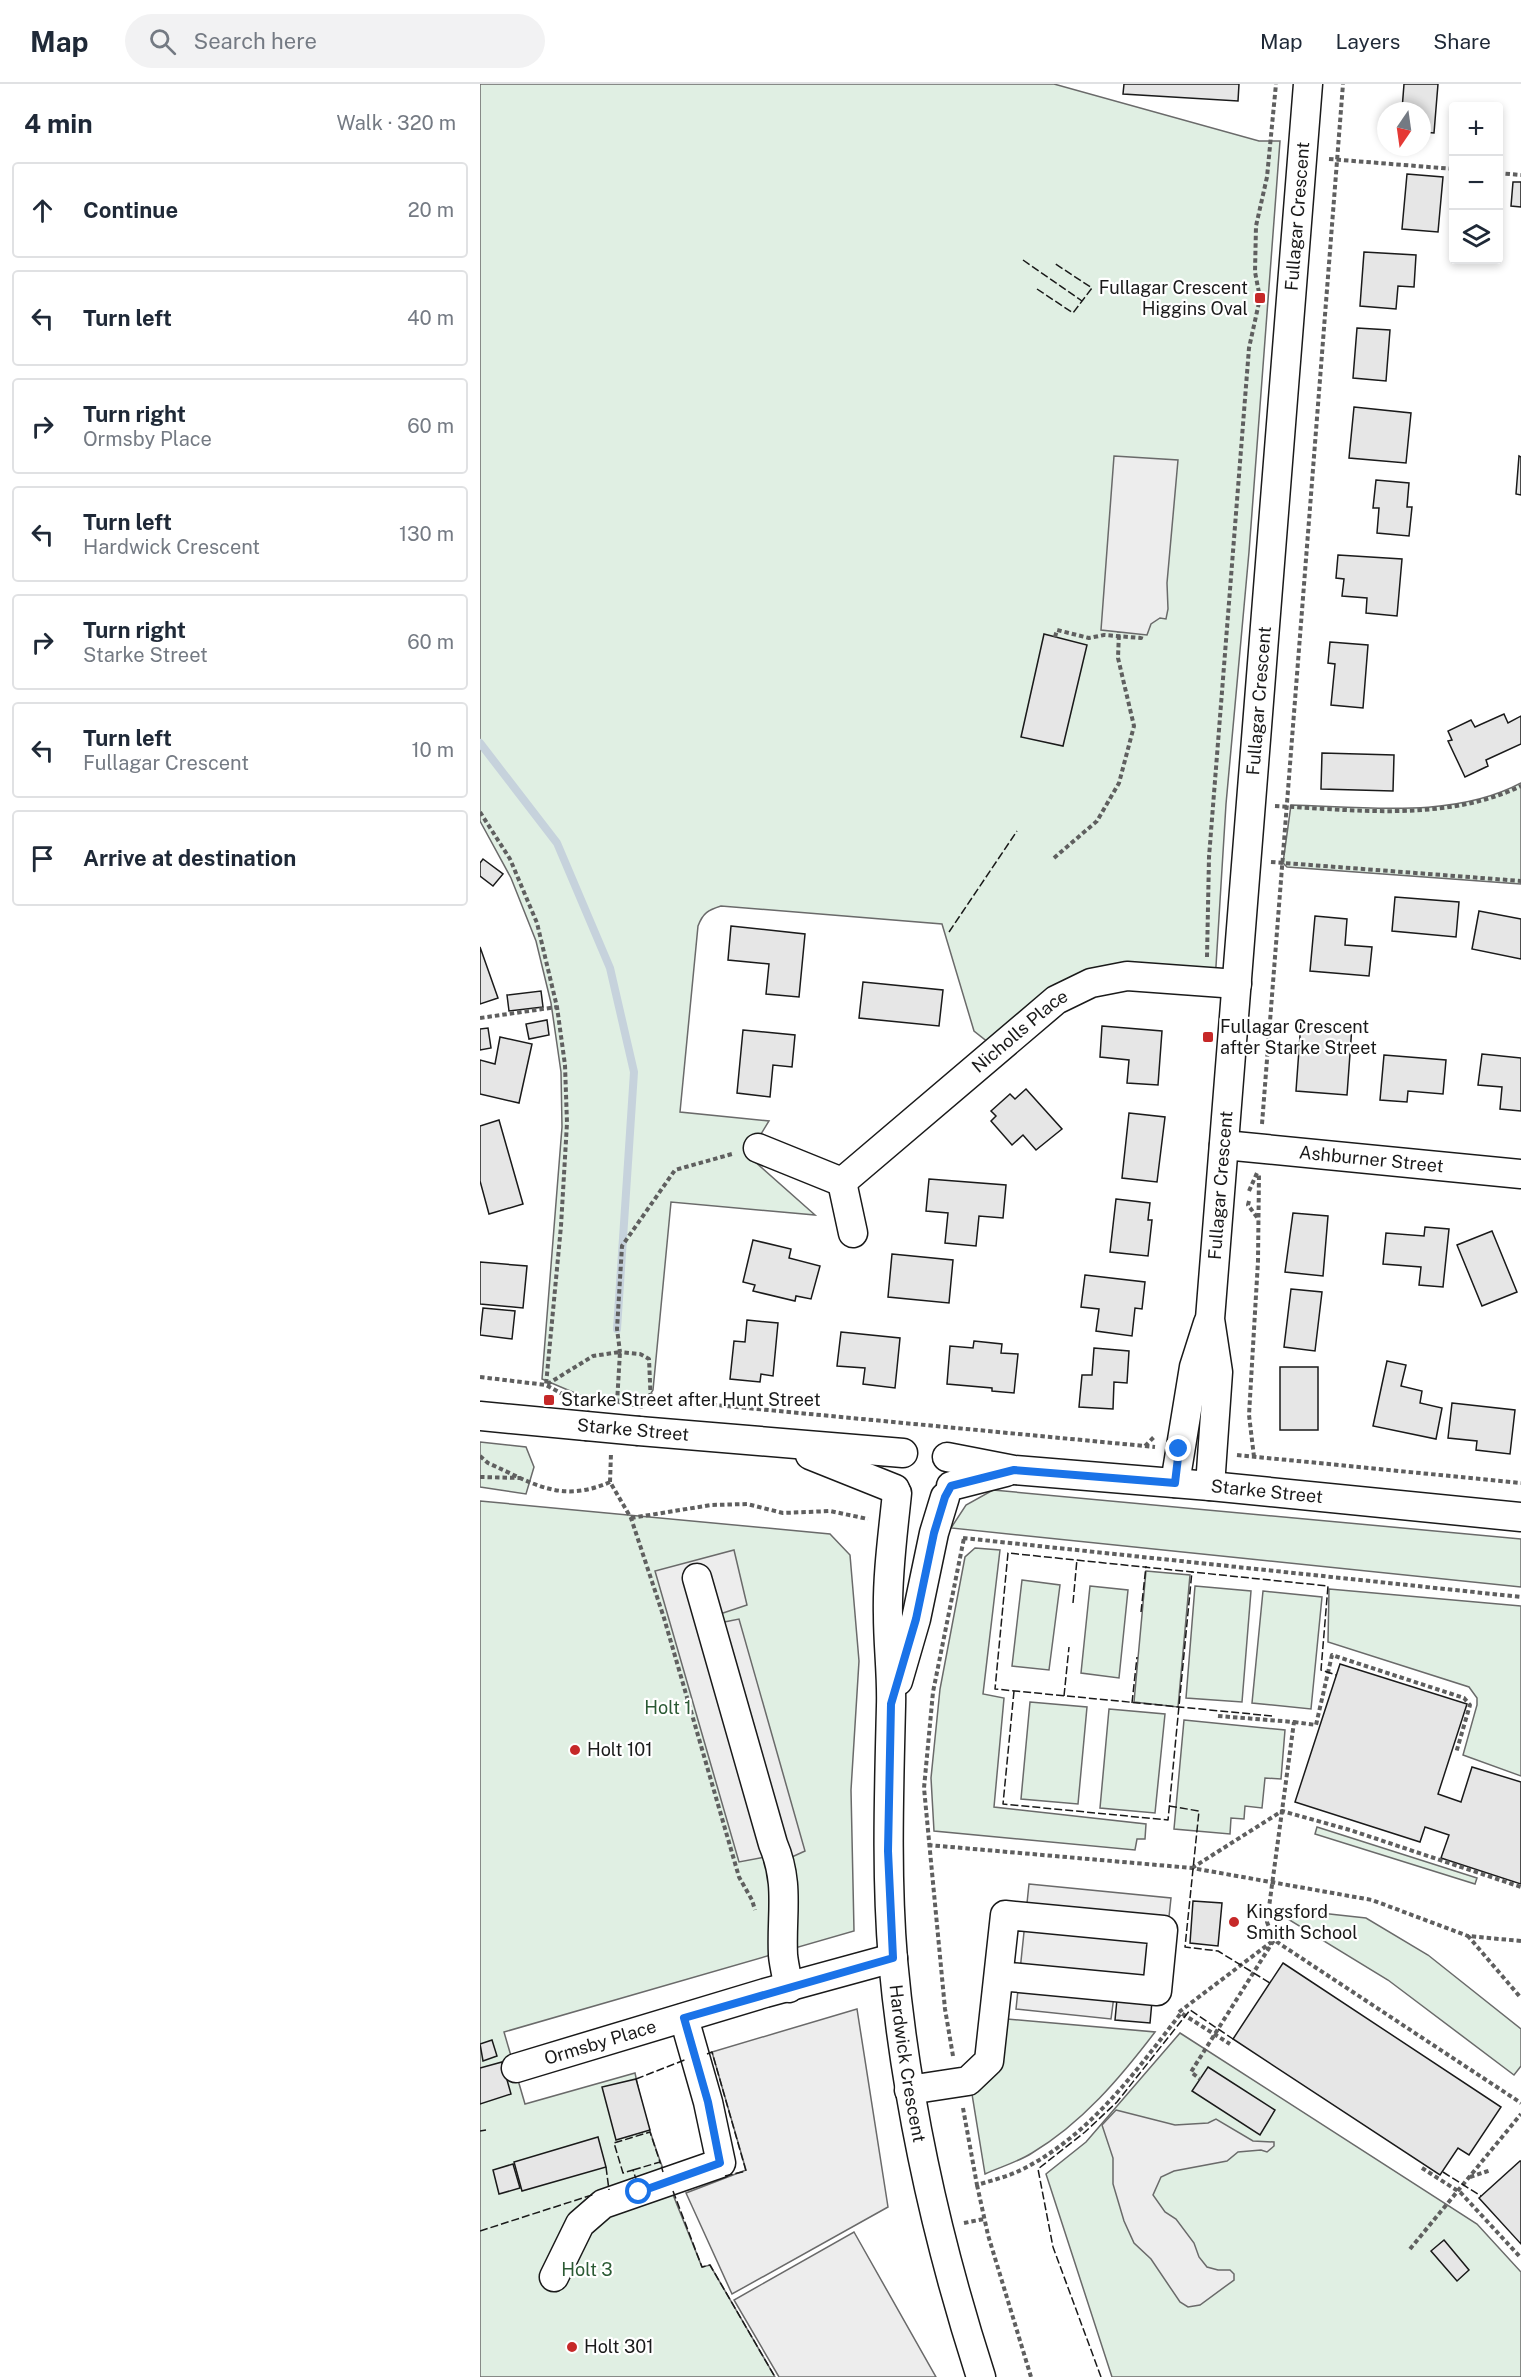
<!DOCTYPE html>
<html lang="en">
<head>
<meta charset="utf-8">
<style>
  :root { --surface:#fff; --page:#f2f2f3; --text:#1f2937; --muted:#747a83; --line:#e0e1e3 }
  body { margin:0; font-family:"Public Sans",sans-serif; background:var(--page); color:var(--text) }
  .controls { position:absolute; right:18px; top:18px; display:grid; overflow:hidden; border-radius:6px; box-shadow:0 3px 9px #0003 }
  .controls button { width:54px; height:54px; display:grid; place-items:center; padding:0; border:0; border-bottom:2px solid var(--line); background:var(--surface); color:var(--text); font:30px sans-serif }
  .compass { position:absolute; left:897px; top:18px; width:54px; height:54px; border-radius:50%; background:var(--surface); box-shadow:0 3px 9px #0003; rotate:193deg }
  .stop { position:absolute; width:18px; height:18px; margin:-14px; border:4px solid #1a73e8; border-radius:50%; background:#fff }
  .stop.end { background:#1a73e8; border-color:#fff; box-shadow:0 2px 6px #0008 }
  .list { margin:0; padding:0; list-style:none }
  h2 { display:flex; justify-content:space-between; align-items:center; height:78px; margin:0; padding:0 24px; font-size:26px }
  h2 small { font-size:20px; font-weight:400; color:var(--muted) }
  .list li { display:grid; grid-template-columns:39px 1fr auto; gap:18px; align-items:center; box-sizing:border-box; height:96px; margin:0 12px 12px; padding:0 12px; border:2px solid var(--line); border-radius:6px }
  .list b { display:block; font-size:22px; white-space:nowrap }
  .list p { margin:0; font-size:20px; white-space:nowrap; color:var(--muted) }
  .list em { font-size:20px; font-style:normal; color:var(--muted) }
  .icon { flex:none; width:33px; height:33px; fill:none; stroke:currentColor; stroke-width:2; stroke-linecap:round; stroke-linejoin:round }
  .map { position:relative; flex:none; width:1041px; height:2293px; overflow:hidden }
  header { display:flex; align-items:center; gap:36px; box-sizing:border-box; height:84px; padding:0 30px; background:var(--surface); border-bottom:2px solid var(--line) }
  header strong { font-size:28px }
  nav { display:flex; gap:33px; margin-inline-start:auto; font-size:21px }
  .search { width:420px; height:54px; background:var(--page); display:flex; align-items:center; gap:15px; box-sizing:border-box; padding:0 21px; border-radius:33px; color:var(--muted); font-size:22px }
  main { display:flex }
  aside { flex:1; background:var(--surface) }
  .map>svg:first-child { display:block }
  .green { fill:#e0efe3; stroke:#6a6a6a; stroke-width:1.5 }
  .parking { fill:#ededed; stroke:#6a6a6a; stroke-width:1.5 }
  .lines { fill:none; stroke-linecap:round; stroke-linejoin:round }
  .stream { stroke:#c6d2dc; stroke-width:8 }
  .building { fill:#e6e6e6; stroke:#1a1a1a; stroke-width:1.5 }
  .minor-casing { stroke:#1a1a1a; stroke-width:31 }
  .path { stroke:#5f5f5f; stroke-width:4; stroke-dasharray:4.5 3; stroke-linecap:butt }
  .minor { stroke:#fff; stroke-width:28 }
  .minor-bridge-casing { stroke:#1a1a1a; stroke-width:31; stroke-linecap:butt }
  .minor-bridge { stroke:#fff; stroke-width:28 }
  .fence { stroke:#1a1a1a; stroke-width:1.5; stroke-dasharray:8 3; stroke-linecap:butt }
  .route { stroke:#1a73e8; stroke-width:8 }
  .poi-dot { fill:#c62828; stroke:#fff; stroke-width:2 }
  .labels { text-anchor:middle; stroke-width:4.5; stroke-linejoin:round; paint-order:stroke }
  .street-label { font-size:18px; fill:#1a1a1a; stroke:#fff }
  .poi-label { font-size:18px; fill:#1a1a1a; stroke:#fff; text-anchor:start }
  .park-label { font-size:18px; fill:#2b5a34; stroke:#fff }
</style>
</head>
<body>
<header>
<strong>Map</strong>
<div class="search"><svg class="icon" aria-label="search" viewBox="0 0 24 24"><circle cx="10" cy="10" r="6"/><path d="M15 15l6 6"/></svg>Search here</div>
<nav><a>Map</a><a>Layers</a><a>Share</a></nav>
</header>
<main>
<aside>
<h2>4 min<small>Walk · 320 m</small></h2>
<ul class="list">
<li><svg class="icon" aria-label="ahead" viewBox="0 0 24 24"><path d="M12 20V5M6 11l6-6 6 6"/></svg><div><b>Continue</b></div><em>20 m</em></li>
<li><svg class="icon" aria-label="left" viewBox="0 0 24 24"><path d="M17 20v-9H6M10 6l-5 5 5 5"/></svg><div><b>Turn left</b></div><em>40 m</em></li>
<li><svg class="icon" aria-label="right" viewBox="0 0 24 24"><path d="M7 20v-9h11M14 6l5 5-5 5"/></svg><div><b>Turn right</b><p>Ormsby Place</p></div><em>60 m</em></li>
<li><svg class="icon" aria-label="left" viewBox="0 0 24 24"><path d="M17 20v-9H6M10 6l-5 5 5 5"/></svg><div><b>Turn left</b><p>Hardwick Crescent</p></div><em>130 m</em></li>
<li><svg class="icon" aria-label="right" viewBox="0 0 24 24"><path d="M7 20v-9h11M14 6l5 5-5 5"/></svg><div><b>Turn right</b><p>Starke Street</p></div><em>60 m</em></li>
<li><svg class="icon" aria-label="left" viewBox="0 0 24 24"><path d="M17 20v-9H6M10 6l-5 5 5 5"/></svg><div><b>Turn left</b><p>Fullagar Crescent</p></div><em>10 m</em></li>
<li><svg class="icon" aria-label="arrive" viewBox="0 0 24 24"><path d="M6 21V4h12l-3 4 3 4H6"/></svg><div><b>Arrive at destination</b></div></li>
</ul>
</aside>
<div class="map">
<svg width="1041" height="2293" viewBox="0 0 1041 2293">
  <rect width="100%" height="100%" fill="#fff"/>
  <g class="green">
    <path d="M0,0H574L779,57H800L769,468L746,720L735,898L611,899L518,966L494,947L462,840L241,822C228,826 223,829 218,842L200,1028L289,1037L281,1050L273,1076L335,1131L191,1118L173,1306L162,1324L102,1312L62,1295L82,1043L81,988L71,919L56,857L31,794L0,737Z"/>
    <path d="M1041,699V800L807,783L803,779L811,721C885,723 974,735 1041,699Z"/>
    <path d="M0,1358L46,1363L54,1383L46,1410L0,1403Z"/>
    <path d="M513,1406L1041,1455V1503L471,1444L486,1421Z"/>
    <path d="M0,1417L350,1450L370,1471L379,1577L371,1706L374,1847L24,1948L45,2020L155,1989C168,2057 197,2119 222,2183L230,2181L295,2293H0Z"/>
    <path d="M495,1464L520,1466L503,1610L524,1614L514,1723L666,1740L665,1755H657L655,1766L454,1747L451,1694L460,1605L485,1473Z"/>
    <path d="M666,1487L710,1491L698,1623L654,1618Z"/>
    <path d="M542,1496L580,1501L569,1586L532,1582Z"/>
    <path d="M610,1502L648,1506L639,1594L601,1589Z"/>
    <path d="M715,1502L771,1507L762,1618L706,1614Z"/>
    <path d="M849,1505L1041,1522V1692L983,1671L997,1621V1614L989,1603L848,1558Z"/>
    <path d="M783,1507L842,1513L831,1625L772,1619Z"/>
    <path d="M550,1618L607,1623L598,1720L541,1715Z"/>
    <path d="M629,1625L685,1630L675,1729L620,1724Z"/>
    <path d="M704,1636L805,1646L801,1695L785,1694L782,1724L765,1722L764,1735L751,1734L750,1750L694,1745Z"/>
    <path d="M837,1743L997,1794L995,1800L835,1750Z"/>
    <path d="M804,1825L886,1834L948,1871L1041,1945V1982L1034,1991L908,1896L798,1829Z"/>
    <path d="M527,1935L675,1948C640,1994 602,2039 552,2069C538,2078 520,2083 505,2090L492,2010C527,1988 522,1973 527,1935Z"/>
    <path d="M700,1949L997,2140L1041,2188V2293H632L566,2090L606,2058Z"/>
  </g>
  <g class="parking">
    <path d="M634,372L698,376L687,499L688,525L686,535L680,534L671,540L667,551L621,546Z"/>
    <path d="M254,1466L267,1521L237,1531L239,1539L259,1535L325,1767L301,1778L285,1773L259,1778L175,1487Z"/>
    <path d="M549,1800L691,1814L680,1917L634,1912L631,1935L536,1925Z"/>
    <path d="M377,1925L408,2123L252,2210L206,2109L266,2086L232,1968Z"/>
    <path d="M636,2026L695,2041L728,2039L736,2035L773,2057L794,2058V2062L787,2068L781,2066L758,2068L747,2077L694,2087L681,2093L673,2111L685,2128L696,2135L714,2159L719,2173L727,2183L738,2186H750L754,2190V2196L720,2221L708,2223L700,2218L671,2175L654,2159L644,2137L633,2100V2074L622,2041Z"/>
    <path d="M374,2148L456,2293H299L254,2216Z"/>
  </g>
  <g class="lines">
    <path class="stream" d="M0,659L77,759L130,884L154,988L137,1245"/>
  </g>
  <g class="building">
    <path d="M644,0H759L758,17L643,10Z"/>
    <path d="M924,0H958L954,49L942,48V27L922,26Z"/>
    <path d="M927,90L963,93L958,148L922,145Z"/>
    <path d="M1033,98H1041V123L1031,122Z"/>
    <path d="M884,168L936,171L934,203L918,202L916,225L880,222Z"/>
    <path d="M877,244L910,246L906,297L873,294Z"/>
    <path d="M874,323L931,329L926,379L869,374Z"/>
    <path d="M1039,372L1041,373V411L1036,410Z"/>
    <path d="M896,396L929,399L927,423H932L929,452L897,449L899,424H893Z"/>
    <path d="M858,471L922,475L917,532L886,529L887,514L862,512L864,495L856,494Z"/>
    <path d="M564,550L607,561L583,662L541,653Z"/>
    <path d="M850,558L888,561L883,624L851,621L855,580L848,579Z"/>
    <path d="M1024,630L1028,639L1041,632V660L1006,676L1008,682L985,693L968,657L972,656L968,647L991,636L995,643Z"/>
    <path d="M842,669L914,671L913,707L841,705Z"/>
    <path d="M3,775L23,790L13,802L0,792V779Z"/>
    <path d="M915,813L979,818L976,853L912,847Z"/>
    <path d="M999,827L1041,835V875L992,865Z"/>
    <path d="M835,832L867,835L865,861L892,863L889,892L830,887Z"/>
    <path d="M251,842L325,850L319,913L286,910L289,880L248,876Z"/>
    <path d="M0,863L18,914L0,920Z"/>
    <path d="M383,898L463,906L459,942L379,934Z"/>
    <path d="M61,907L63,923L29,927L27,911Z"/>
    <path d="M67,936L69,951L49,955L46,940Z"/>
    <path d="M821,938L872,942L867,1011L816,1007Z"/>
    <path d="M622,942L682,947L678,1001L647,999L649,976L620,973Z"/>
    <path d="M8,944L11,964L0,966V945Z"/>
    <path d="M263,946L315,951L312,983L293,981L290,1013L257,1009Z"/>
    <path d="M20,953L52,960L39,1019L0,1010V976L15,980Z"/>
    <path d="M1002,970L1041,974V1027L1020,1025L1022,1003L998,1001Z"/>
    <path d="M904,971L966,976L963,1010L928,1007L927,1018L900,1016Z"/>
    <path d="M546,1005L582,1045L556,1066L543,1051L532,1061L511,1037L516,1032L511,1027L530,1010L535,1015Z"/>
    <path d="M649,1029L685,1033L677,1098L642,1094Z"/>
    <path d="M19,1036L43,1120L9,1130L0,1097V1042Z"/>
    <path d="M449,1095L526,1101L523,1134L499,1132L496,1162L465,1159L468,1129L446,1127Z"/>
    <path d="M636,1115L670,1119L668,1136H672L668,1172L630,1168Z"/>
    <path d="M813,1129L848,1132L843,1192L805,1188Z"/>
    <path d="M945,1143L969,1145L963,1203L939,1201L941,1183L903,1180L906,1149L944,1152Z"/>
    <path d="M1012,1147L1037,1208L1002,1222L977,1161Z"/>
    <path d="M273,1156L311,1165L309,1174L340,1182L331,1215L316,1212L315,1217L273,1207L275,1201L263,1198Z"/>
    <path d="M412,1170L473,1176L469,1219L408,1213Z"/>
    <path d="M0,1178L47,1182L43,1224L0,1220Z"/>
    <path d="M605,1191L665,1198L662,1225L655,1224L652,1252L616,1247L619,1225L601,1223Z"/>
    <path d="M811,1205L842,1208L835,1267L804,1263Z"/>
    <path d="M3,1224L35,1227L32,1255L0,1251Z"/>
    <path d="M267,1236L298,1239L293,1292L281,1290L280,1298L250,1295L254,1257L265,1258Z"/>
    <path d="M361,1248L420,1254L415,1304L383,1300L385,1284L357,1282Z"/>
    <path d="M494,1257L522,1260L521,1269L538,1270L534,1309L512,1307V1304L467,1300L470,1262L493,1264Z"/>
    <path d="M614,1264L649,1267L647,1299L634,1298L633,1325L599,1323L602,1291H612Z"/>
    <path d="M907,1277L926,1281L921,1302L942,1307L940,1319L962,1324L956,1355L893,1342Z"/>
    <rect x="800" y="1283" width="38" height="63"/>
    <path d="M972,1319L1035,1326L1030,1370L996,1366L997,1357L968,1354Z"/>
    <path d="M860,1580L987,1620L958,1710L981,1718L992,1683L1041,1698V1800L961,1774L969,1751L945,1743L940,1758L815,1718Z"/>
    <path d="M713,1817L742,1819L738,1862L710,1859Z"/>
    <path d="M803,1879L1021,2023L989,2071L978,2064L960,2091L753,1955Z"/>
    <path d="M637,1915L672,1917L670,1939L635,1936Z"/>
    <path d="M12,1956L17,1972L3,1977L0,1960Z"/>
    <path d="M22,1978L31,2010L0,2020V1984Z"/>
    <path d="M728,1983L795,2026L780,2051L712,2007Z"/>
    <path d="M156,1995L170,2046L136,2056L122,2003Z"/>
    <path d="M118,2053L126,2083L42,2107L34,2078Z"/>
    <path d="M1040,2077H1041V2160L999,2114Z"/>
    <path d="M33,2080L40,2104L19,2110L13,2086Z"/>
    <path d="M964,2156L989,2186L977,2197L951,2167Z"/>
  </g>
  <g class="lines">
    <g class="minor-casing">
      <g id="minor">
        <path id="s1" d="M744,1061L1041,1090"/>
        <path id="s2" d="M278,1064L362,1098L576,916L611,899L647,892L757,900"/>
        <path d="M362,1098L373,1149"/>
        <path d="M0,1332L106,1342"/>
        <path d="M159,1347L423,1369"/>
        <path d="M330,1371L415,1405"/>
        <path id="s3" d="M467,1373L534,1386L730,1402L1041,1433"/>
        <path d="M695,1399L714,1283L728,1239"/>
        <path d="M471,1402L526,1388"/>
        <path id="s4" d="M730,1402L738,1288L730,1235L828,0"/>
        <path id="s5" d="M417,1409C413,1449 407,1491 408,1531C408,1562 412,1592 411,1622C409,1707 406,1792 413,1876C426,2019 457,2157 501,2293"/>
        <path d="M217,1494L293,1760C310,1800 301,1830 303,1871C304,1882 307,1893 309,1904"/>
        <path d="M418,1597L436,1535L454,1449L465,1413"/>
        <path id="s6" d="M36,1984L285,1909L413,1874"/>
        <path d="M429,2006L488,1997L509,1977L525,1831L683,1846L677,1907L519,1892"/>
        <path d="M74,2193L100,2140L123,2120L241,2079L228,2018L204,1934"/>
      </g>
    </g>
    <g class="path">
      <path d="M849,75L974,85"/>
      <path d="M1018,89L1041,91"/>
      <path d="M575,553L577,546L609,554L624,551L661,554L662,550"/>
      <path d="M795,722C876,726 966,738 1041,702"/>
      <path d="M0,728L30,775L57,839L77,923L85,981L87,1039L81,1142L66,1301L113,1272L140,1268L137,1319"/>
      <path d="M574,774L617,737L639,699L654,642L638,574L639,548"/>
      <path d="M791,778L1041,797"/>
      <path d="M727,873L729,773L769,264L780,214L775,188L776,142L787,93L796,0"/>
      <path d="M0,934L77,923"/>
      <path d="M782,1040L863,0"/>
      <path d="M769,1107L777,1089"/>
      <path d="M769,1117L768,1121L779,1136"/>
      <path d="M0,1293L66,1301L88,1313"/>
      <path d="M171,1321L169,1275L160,1270L140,1268L137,1245L142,1162L195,1086L252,1070"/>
      <path d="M202,1322L225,1320L675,1363"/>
      <path d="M665,1362L675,1352"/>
      <path d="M757,1371L1041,1399"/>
      <path d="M0,1372L8,1379C53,1399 80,1420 130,1398L151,1434L184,1534L259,1793L272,1816L275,1826"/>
      <path d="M774,1373L769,1331L778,1177L779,1089"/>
      <path d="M0,1393L40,1394"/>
      <path d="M130,1398L131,1369"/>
      <path d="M151,1434L231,1421L267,1420L303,1429L350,1427L388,1435"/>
      <path d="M483,1454L1041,1513"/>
      <path d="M738,1632L814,1638L787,1838L794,1856L1041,2019"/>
      <path d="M814,1638L836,1641L852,1571L984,1614L990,1621L976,1669"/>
      <path d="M448,1761L712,1784L892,1816L988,1852"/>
      <path d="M712,1784L802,1727L870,1746L1041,1803"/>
      <path d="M1041,1857L988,1852L1041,1914"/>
      <path d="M699,1928L794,1856L711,1988L720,1995"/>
      <path d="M473,1972L465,1925L444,1704L453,1608L484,1454"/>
      <path d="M483,2024L497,2101C513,2096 530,2092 545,2084C612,2049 656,1987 701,1929L750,1960"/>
      <path d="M942,2084L981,2109L1041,2174"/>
      <path d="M990,2093L1011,2086"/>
      <path d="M497,2101L508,2151L551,2293"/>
      <path d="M484,2139L504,2135"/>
      <path d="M930,2165L1041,2030"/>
    </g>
    <use href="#minor" class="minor"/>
    <g class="minor-bridge-casing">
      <path id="minor-bridge" d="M106,1342L159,1347"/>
    </g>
    <use href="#minor-bridge" class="minor-bridge"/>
    <g class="fence">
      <path d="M543,176L602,217"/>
      <path d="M557,205L593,229L612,204L574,179"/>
      <path d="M469,848L537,747"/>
      <path d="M593,1519L597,1475"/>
      <path d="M661,1528L666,1482"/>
      <path d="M534,1607L523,1720L688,1736L712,1487"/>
      <path d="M584,1612L589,1563"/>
      <path d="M652,1619L657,1573"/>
      <path d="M792,1632L515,1605L528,1469L848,1502L841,1586L856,1591"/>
      <path d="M689,1722L719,1727L705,1863L738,1867L790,1899"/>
      <path d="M227,1970L232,1968L266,2087L245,2092"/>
      <path d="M156,1995L207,1975"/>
      <path d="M0,2047L6,2046"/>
      <path d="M126,2083L129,2106"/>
      <path d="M153,2086L180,2078L183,2088"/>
      <path d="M963,2088L1001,2112"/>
      <path d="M157,2098L153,2086L143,2089L134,2059L170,2048L180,2078"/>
      <path d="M193,2107L222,2183L230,2181L295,2293"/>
      <path d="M0,2147L115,2110"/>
      <path d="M621,2293L573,2163L558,2085L605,2048L637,2018L710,1926L753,1955"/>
    </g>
  </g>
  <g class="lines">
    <path class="route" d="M159,2108L240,2079L228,2018L204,1934L413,1874L408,1767L411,1620L436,1535L454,1449L465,1413L471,1402L534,1386L695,1399L699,1365"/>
  </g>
  <g class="poi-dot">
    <rect x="774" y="208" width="12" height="12" rx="3"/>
    <rect x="722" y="947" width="12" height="12" rx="3"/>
    <rect x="63" y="1310" width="12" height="12" rx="3"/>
    <circle cx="95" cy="1666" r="6"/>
    <circle cx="754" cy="1838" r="6"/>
    <circle cx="92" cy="2263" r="6"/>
  </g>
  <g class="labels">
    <g class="street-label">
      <text dy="6" stroke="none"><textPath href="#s4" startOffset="1274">Fullagar Crescent</textPath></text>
      <text dy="6" stroke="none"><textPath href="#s4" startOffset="788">Fullagar Crescent</textPath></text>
      <text dy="6" stroke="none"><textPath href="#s2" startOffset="324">Nicholls Place</textPath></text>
      <text dy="6" stroke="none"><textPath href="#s1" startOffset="148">Ashburner Street</textPath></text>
      <text dy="6" stroke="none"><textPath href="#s4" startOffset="302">Fullagar Crescent</textPath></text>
      <text transform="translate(153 1346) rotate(5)" y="6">Starke Street</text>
      <text dy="6" stroke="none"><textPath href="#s3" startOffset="322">Starke Street</textPath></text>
      <text dy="6" stroke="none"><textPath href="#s6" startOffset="88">Ormsby Place</textPath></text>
      <text dy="6" stroke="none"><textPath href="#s5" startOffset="572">Hardwick Crescent</textPath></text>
    </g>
    <g class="poi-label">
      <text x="768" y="210" text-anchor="end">Fullagar Crescent<tspan x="768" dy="21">Higgins Oval</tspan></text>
      <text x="740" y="949">Fullagar Crescent<tspan x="740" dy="21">after Starke Street</tspan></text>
      <text x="81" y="1322">Starke Street after Hunt Street</text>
      <text x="107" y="1672">Holt 101</text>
      <text x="766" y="1834">Kingsford<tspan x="766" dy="21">Smith School</tspan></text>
      <text x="104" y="2269">Holt 301</text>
    </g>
    <g class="park-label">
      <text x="188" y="1630">Holt 1</text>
      <text x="107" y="2192">Holt 3</text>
    </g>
  </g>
</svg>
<div class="controls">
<button>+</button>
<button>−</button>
<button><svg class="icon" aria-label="layers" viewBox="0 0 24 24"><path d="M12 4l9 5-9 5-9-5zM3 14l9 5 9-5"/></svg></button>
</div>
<svg class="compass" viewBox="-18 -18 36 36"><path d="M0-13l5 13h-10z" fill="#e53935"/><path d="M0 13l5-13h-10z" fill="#747a83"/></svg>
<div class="stop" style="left:159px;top:2108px"></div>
<div class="stop end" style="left:699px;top:1365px"></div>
</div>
</main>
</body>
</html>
